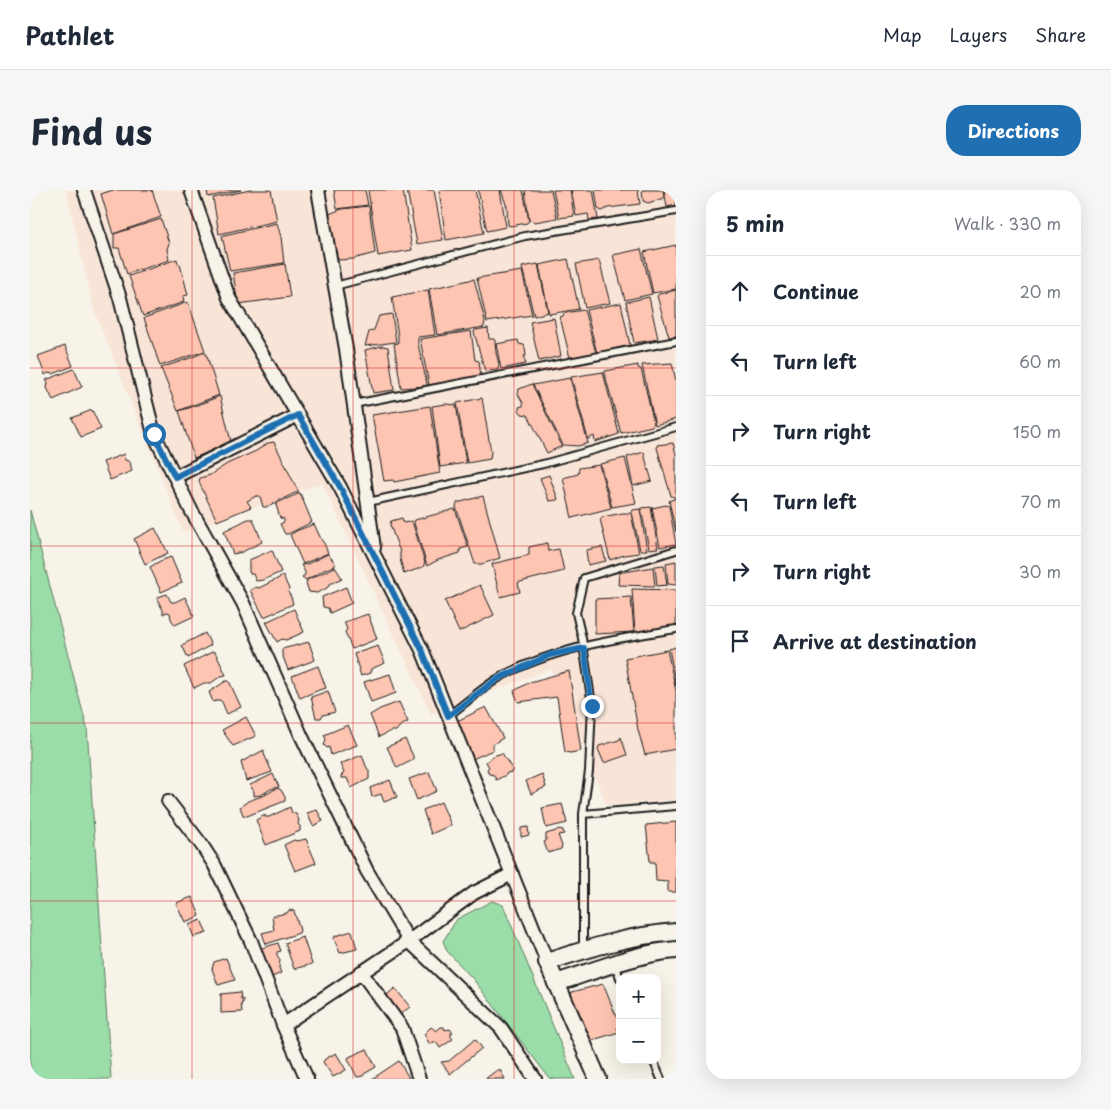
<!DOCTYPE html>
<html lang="en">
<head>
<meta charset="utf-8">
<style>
  :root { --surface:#fff; --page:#f6f6f7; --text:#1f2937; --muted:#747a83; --line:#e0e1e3; --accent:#1f6fb2 }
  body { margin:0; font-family:"Playpen Sans",sans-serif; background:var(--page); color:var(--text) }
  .controls { position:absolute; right:15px; bottom:15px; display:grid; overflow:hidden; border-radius:10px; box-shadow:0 5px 20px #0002 }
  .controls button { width:45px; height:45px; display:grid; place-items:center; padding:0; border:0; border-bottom:1px solid var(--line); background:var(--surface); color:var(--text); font:25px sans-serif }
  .stop { position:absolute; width:15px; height:15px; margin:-11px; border:4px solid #1f6fb2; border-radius:50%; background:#fff }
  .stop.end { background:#1f6fb2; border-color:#fff; box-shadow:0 1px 5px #0008 }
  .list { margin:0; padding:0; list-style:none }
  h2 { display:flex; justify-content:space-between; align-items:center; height:65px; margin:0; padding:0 20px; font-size:21px }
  h2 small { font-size:16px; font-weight:400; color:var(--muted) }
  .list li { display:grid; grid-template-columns:32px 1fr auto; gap:15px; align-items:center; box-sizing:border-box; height:70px; padding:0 20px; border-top:1px solid var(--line) }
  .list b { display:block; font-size:19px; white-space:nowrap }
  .list em { font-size:16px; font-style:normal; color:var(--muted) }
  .icon { flex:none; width:28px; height:28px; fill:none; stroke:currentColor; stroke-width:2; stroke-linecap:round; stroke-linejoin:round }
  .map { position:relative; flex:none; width:646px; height:889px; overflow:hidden; border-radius:20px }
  header { display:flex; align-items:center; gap:30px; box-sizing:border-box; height:70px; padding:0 25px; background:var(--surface); border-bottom:1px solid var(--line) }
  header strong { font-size:24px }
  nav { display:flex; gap:28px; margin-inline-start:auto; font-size:18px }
  .intro { display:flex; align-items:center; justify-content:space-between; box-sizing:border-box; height:120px; padding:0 30px }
  h1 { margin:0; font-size:35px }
  .button { padding:12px 22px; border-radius:20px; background:var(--accent); color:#fff; font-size:18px; font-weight:700 }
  main { display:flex; gap:30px; padding:0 30px }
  aside { flex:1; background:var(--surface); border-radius:20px; box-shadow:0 5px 20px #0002 }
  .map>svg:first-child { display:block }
  .built { fill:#f9e5d8 }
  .green { fill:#9bdda8; stroke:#5c7c62 }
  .building { fill:#fec5b2; stroke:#1c1c1c }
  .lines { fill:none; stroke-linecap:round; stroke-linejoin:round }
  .service-casing { stroke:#1c1c1c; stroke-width:10 }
  .minor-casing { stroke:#1c1c1c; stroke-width:16 }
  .tertiary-casing { stroke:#1c1c1c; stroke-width:20 }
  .service { stroke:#f7f3e8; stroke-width:6 }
  .minor { stroke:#f7f3e8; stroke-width:12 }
  .tertiary { stroke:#f7f3e8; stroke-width:16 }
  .route { stroke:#1f6fb2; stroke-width:6 }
  .grid { fill:none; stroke:#d62828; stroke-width:1; stroke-opacity:0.55 }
</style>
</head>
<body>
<header>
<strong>Pathlet</strong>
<nav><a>Map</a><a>Layers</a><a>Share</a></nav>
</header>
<div class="intro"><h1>Find us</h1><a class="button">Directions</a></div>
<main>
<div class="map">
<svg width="646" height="889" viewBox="0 0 646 889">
  <rect width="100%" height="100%" fill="#f7f3e8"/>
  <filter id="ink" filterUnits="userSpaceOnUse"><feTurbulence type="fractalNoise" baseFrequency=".02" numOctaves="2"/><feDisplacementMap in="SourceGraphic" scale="10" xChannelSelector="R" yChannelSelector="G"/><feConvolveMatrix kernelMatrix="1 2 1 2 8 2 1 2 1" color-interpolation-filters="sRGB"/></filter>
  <g filter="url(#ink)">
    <path class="built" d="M36,0H646V610L577,616L521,479L401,524L292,293L153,342L64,120Z"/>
    <g class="green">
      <path d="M0,320L57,538L81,889H0Z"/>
      <path d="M462,711L473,715L545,889H520L443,789L417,761L413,751L427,729Z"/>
    </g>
    <g class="building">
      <path d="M83,0H122L131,27L83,44L71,4Z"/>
      <path d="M177,0H211L178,7Z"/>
      <path d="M220,0H241L247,31L189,44L183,8Z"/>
      <path d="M304,0H335L338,15L307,19Z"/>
      <path d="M338,0H373L382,60L348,66Z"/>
      <path d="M377,0H404L413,50L387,54Z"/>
      <path d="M409,0H445L454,43L416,50Z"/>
      <path d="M448,0H470L476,37L457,41Z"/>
      <path d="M471,0H493L499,31L497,33L480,36L478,35L477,17Z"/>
      <path d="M495,0H521L527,28L505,32L499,30Z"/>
      <path d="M523,0H540L544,26L529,28Z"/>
      <path d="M541,0H563L568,29L559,30L558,24L546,26Z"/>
      <path d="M565,0H608L610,14L578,18L572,21L568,19Z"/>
      <path d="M612,0H633L634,8L618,13L613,11Z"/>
      <path d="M634,0H646V15L637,17Z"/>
      <path d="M339,16L345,63L323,69L309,70L305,64L299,24L312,19Z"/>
      <path d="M131,29L139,53L137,59L139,70L97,84L89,58H84V44Z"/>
      <path d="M247,33L251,47L254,73L200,81L192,46L194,45Z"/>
      <path d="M646,55V99L623,103L614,62Z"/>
      <path d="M611,59L622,104L595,110L583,65Z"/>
      <path d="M147,69L148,74H150L158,105L153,106L154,112L113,126L99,86Z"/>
      <path d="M538,69L549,119L519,124L509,75Z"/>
      <path d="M569,70L580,113L555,118L546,74Z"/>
      <path d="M255,74L260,107L208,114L203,83Z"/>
      <path d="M508,74L518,122L504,126L492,77Z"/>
      <path d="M492,81L502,125L457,132L447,88Z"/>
      <path d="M444,89L455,131L454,137L407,145L399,99Z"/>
      <path d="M398,100L405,145L388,147V154L397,194L396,196L371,198L364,154L368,153V146L362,107Z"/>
      <path d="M646,100V146L639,147L627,106L629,104Z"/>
      <path d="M619,107L628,149L604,153L596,112Z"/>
      <path d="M158,112L175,161L130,176L114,128Z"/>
      <path d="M591,113L600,155L567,163L556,120Z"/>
      <path d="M554,120L566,163L540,168L530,127L533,126L534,123Z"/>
      <path d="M362,124L366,152L335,156L339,142L344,140L349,126Z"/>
      <path d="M524,128L531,166L509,171L500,132Z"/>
      <path d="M458,138L459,149H464L465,151L466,163L469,174L468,180L455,181L444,142L445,140Z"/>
      <path d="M441,141L445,170L449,171L451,187L399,195L390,149Z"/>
      <path d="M488,150L489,154L494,155L495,158L496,166H494V169L496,174L471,179L466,154Z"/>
      <path d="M35,156L43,176L23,184L18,183L15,185L8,166Z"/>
      <path d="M352,156L358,157L364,200L343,203L335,160Z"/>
      <path d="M172,163H176L189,205L148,221L131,178L163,167Z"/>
      <path d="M642,173L646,191V229L625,235L612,175Z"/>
      <path d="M608,175V178L611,179L624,233L622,236L591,243L575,185V181Z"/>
      <path d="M44,179L52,197L23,210L17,198L18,193L16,190Z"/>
      <path d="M573,182L589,244L565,252L564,246L558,249L541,187Z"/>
      <path d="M540,188L558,253L548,256L533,255L503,195Z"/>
      <path d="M502,194L532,256L517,263L498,225L492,224L489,220V217L493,216V213L488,204L489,199Z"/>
      <path d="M190,206L201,252L164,268L149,221L162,217Z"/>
      <path d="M452,208L461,262L460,269L437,273L427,213Z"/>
      <path d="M416,214L426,215L436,273L410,277L402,216Z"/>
      <path d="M400,216L410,283L364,292L363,290L354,291L342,225Z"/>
      <path d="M62,220L71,239L51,247L42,228Z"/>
      <path d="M244,252L269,303H265L236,317H233L230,306H226L217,311L221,317L187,331L169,292L170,288L180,285L197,274L226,261L238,253Z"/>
      <path d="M643,253L646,264V307H644L641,306L627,258V255Z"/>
      <path d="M614,262L616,271L622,291L603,296L597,267Z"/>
      <path d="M94,264L95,270L100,272L102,281L80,290L73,272Z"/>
      <path d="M595,268L606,313L582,317L570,274Z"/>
      <path d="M569,275L581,318L542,328L533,288L548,284L549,278Z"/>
      <path d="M519,285L528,309L527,310L519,311L510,288Z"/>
      <path d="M270,303L282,332L258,344H255L250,334L254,332V329L250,328L246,315L247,313Z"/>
      <path d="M453,306L470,368L452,374H445L426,317L427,313Z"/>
      <path d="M646,308V342L639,311Z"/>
      <path d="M636,315L639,316L646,354L630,357L622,318Z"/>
      <path d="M621,317L628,358L619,359L611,318Z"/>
      <path d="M425,319L438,357L430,359V363L408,370L397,376L384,333L385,330Z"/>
      <path d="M610,319L617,360H610L602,322L603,320Z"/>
      <path d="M593,323H601L609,363L594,365L580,370L570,329L572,327Z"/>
      <path d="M372,328L374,333L382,331L395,373L393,377L374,384L370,369V362L360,335L361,331Z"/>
      <path d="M218,329H223L232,352L212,362L203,364L194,341Z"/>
      <path d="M284,334L292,351L294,353L298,363L273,374L260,345L266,341Z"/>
      <path d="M125,338L138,363L115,374L104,349Z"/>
      <path d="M517,353L518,361L529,359L534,381L490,392L488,393L490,402L470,407L462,374L499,365V357Z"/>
      <path d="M572,357L576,371L558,375L556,360Z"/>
      <path d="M242,360L251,382L233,390L226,391L223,384H220L219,381V370Z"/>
      <path d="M298,364L305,373V376L296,379L276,390L272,387L275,385V382L271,375L277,374Z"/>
      <path d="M141,367L152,393L131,402L120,377L130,371Z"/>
      <path d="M646,371V395L638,394L636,373Z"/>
      <path d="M634,375L637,395L627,396L625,376Z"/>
      <path d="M305,377L312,388L300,394L297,398L287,403L279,402L276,393L277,390Z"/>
      <path d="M623,377L625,396L588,395L589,383Z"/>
      <path d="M253,386L259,399L258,402L261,407L263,414L234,427L220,400L226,397L229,398Z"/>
      <path d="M450,395L464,425L429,442L415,411Z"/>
      <path d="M316,397L322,413L300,423L298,418L293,417L292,407Z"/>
      <path d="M602,399L646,400V438L605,442Z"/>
      <path d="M137,404L141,412H145L155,407L164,426L145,435L141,429L140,423L137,422L133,424V420L128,411V407Z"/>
      <path d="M601,407L604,442L565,444V409Z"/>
      <path d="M264,419L274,442L256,450L252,449L247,452L236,432Z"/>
      <path d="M338,424L347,449L322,459L315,442L317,439L314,432Z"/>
      <path d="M175,443L181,455L158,468L152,455Z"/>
      <path d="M279,452L285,470L258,480L252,464V459Z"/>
      <path d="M348,456L355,473L341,479L340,483L331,486L324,464Z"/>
      <path d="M646,457V496L639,459Z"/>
      <path d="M637,460L646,501V559L615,565L608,540L595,468Z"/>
      <path d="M182,462H185L196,485L191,486L181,493H174L164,498L154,476Z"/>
      <path d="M288,476L296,498L289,500L270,508L262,486Z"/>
      <path d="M539,481L551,561L540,563L535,562L527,507L488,512L484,501L500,492Z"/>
      <path d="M360,484L366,503L341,512L334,492Z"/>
      <path d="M196,491H199L211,517L197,524L192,512L190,510L183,512L179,502Z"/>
      <path d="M298,501L305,522L293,525L291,528H286L281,507Z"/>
      <path d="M369,512L378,532L370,536L366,541H361L349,547L340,525L350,519Z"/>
      <path d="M456,517L473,548L463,554V560L440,570L425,532Z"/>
      <path d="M216,527L226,546L203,556L192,540Z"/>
      <path d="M318,535L327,555L301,565L299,557L297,558L294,555L296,549L294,545Z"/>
      <path d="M591,547L597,565L574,573L568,559L569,556L589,550Z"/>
      <path d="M375,549L383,566V570L367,578L357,557Z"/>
      <path d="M234,560V564L242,582L216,591L211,572Z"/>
      <path d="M472,563L482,579V582L477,583L476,585L466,590L464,585L459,584L457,579L459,577L456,572L463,566Z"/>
      <path d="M332,565L336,576L339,581V589L321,598L317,588H311V586L314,583L310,574Z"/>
      <path d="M399,582L407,601L387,610L379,589Z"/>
      <path d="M243,584L249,597L241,599L231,605L224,606V602L220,595Z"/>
      <path d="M512,584L516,597L501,604L496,591Z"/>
      <path d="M360,590L367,607L354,612L351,604L342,607L340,598Z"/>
      <path d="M247,598L251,600L255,607V611L217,626L213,625L210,617L218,611L235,605Z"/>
      <path d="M411,612L421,635L401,644L393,620Z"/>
      <path d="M532,614L537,633L516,638L512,618Z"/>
      <path d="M260,617L262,623L266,624L269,630L268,634L270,636V641L236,655L226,630L235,625V627H239Z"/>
      <path d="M287,620L293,631L283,636L277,623Z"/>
      <path d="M646,632V702H638V692L626,691L625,672H620L616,635Z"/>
      <path d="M498,637L499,645L491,647V638Z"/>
      <path d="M528,639L533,640L534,644L528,645L532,656L531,659L518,663L514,652L516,651V644L526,641Z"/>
      <path d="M276,649L286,673L265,681L254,655L264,650L267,651Z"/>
      <path d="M162,707L170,726L155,732L146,713Z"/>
      <path d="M259,720L264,721L270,740L269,743L236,754L232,743L244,740L242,726L257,723Z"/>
      <path d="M171,730L177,743L164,747L159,735Z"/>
      <path d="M322,741L327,759L310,763L304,749L305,746Z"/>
      <path d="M273,747L282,774L264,779L255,753Z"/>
      <path d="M248,753L251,761L247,762V765L250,770L249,778L251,783L240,788L229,759Z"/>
      <path d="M196,768L205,790L188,795L182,779L184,772Z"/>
      <path d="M573,794L585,823L589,830L590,836L587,838L589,842L553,853L538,815L542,802Z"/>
      <path d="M365,798L380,817L365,828L352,809Z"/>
      <path d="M210,802L211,809H213V813H211L212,822L191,823V804Z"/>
      <path d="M401,837L406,841L411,837H414L415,840L420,839L423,843H421V847L423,849L410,858L406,852H403L400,855L394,844Z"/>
      <path d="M445,849L452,858L420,884L411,872L419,871Z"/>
      <path d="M337,859L346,877L334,884L333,886L327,887L318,869L319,867Z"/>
      <path d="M306,863L316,880L303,887L293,872L295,869Z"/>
      <path d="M369,871L379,888L377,889H342Z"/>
      <path d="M467,880H470L475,889H455Z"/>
    </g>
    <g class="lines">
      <g class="service-casing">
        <g id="service">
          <path d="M305,96L495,46L646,21"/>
          <path d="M324,214L646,151"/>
          <path d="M338,312L513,274L646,237"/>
          <path d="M418,526C434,514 450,500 467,489C520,458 587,449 646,439"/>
          <path d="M553,624L646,616"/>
          <path d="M553,759V624L559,581L562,515L552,448L546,423L554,388L646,360"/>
          <path d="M585,774L590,788"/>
          <path d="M623,870L631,889"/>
        </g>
      </g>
      <g class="minor-casing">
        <g id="minor">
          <path d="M54,0L90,108L124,244L161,320L213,413L271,545L337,681L379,751L471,838L505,889"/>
          <path d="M161,0L199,108L310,297L393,462L517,772"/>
          <path d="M288,0L316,159L344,358"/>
          <path d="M145,287L268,225"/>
          <path d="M138,611L171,654L184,674L221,751L253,835L277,889"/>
          <path d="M331,782L372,838L389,889"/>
          <path d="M253,835L379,751L444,703L482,684"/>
        </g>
      </g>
      <g class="tertiary-casing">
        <g id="tertiary">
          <path d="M526,793C564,781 607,763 646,760"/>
          <path d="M568,889L517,772C559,758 602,745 646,742"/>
        </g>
      </g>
      <use href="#service" class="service"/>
      <use href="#minor" class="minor"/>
      <use href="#tertiary" class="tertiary"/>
    </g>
  </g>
  <g class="lines" filter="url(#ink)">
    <path class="route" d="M124,244L145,287L268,225L310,297L393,462L418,526L467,489L520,465L554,458L562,516"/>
  </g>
  <path class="grid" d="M162,0V889M323,0V889M484,0V889M0,178H646M0,356H646M0,533H646M0,711H646"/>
</svg>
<div class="controls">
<button>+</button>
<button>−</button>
</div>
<div class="stop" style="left:124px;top:244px"></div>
<div class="stop end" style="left:562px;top:516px"></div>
</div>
<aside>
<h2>5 min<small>Walk · 330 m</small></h2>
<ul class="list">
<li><svg class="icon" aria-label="ahead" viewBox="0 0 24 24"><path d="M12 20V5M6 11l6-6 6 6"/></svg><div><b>Continue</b></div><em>20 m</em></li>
<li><svg class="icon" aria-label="left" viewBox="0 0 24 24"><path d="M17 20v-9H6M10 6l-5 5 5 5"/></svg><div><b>Turn left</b></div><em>60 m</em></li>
<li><svg class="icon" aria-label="right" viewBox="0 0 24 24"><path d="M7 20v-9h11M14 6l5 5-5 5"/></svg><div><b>Turn right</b></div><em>150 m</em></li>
<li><svg class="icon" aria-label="left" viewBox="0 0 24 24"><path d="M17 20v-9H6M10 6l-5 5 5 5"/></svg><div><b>Turn left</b></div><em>70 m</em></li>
<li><svg class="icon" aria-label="right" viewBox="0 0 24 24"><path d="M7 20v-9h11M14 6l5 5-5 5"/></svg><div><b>Turn right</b></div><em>30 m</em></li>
<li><svg class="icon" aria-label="arrive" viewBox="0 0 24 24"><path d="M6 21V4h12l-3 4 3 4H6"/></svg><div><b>Arrive at destination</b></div></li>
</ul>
</aside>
</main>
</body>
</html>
